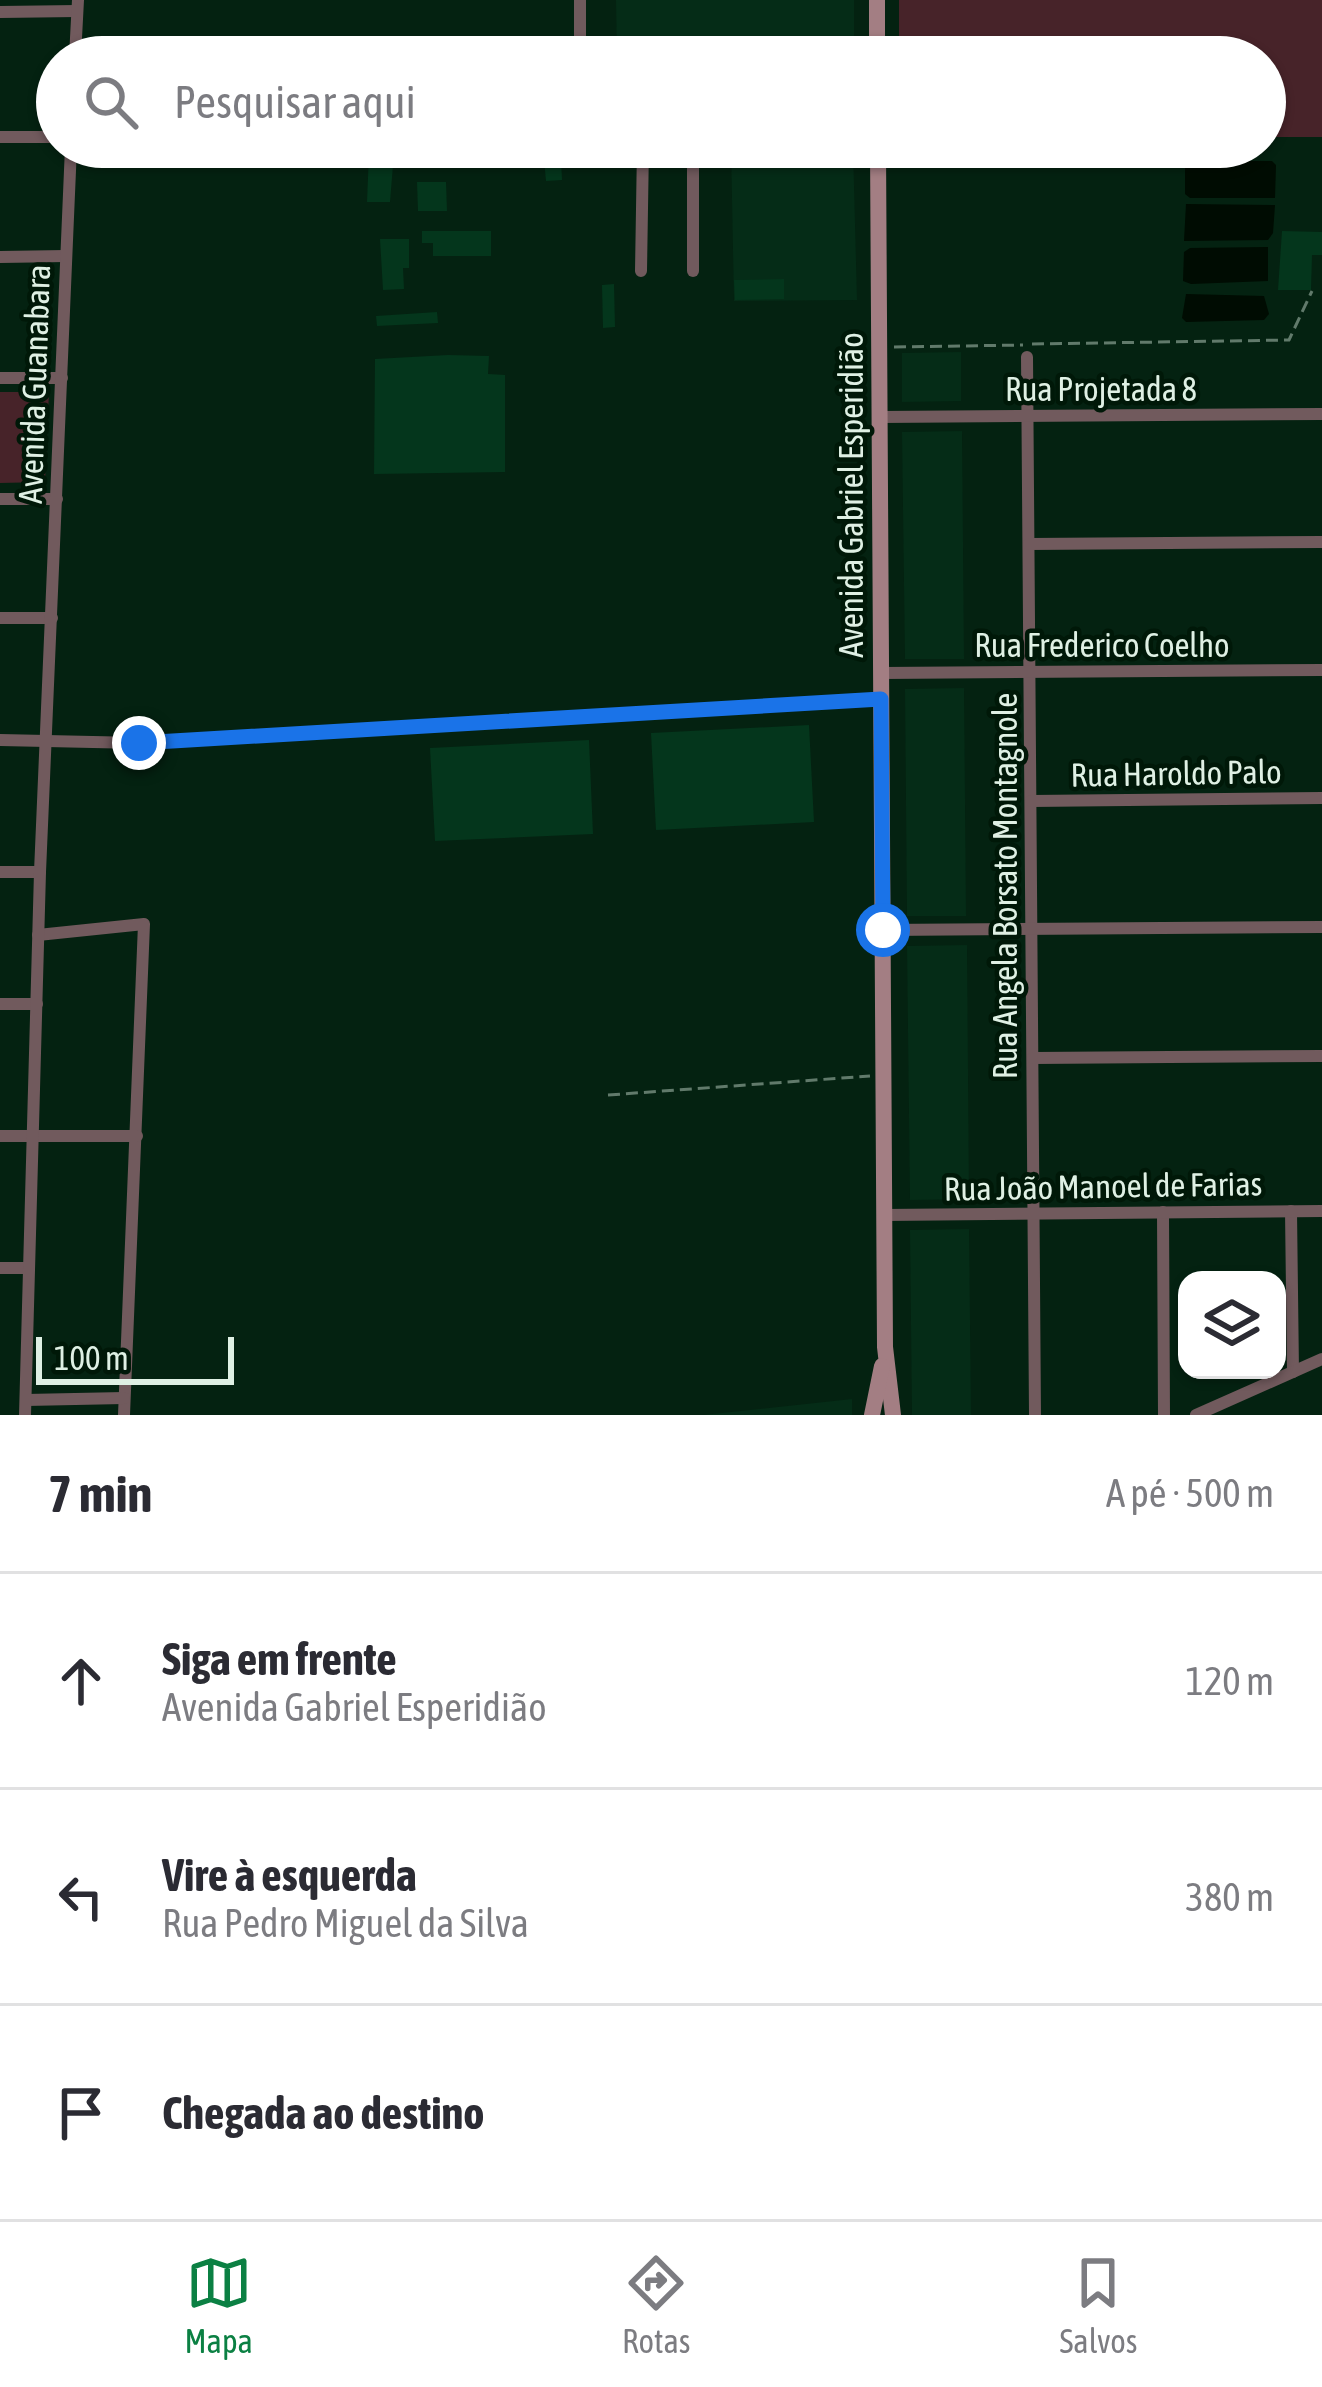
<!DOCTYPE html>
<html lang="pt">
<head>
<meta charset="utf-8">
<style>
  :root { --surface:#fff; --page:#f2f2f3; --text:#2b2b33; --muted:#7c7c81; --line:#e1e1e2; --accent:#0b8043 }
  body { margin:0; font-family:"Asap Condensed",sans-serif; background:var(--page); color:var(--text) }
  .controls { position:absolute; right:36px; bottom:36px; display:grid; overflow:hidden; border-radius:24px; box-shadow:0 3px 9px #0004 }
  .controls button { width:108px; height:108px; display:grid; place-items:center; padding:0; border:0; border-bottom:3px solid var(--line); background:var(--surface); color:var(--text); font:60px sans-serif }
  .scale { position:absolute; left:36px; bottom:30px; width:198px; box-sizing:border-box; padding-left:12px; border:6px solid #dff0e4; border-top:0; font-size:33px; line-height:42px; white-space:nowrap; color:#dff0e4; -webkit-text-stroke:9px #001808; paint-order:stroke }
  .stop { position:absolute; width:36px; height:36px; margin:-27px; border:9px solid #1a73e8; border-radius:50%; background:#fff }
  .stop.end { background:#1a73e8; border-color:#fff; box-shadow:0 3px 12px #0008 }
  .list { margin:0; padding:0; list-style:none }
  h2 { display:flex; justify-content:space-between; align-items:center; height:156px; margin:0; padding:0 48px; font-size:51px }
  h2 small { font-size:39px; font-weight:400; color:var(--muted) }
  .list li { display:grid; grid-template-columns:78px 1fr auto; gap:36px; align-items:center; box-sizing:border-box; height:216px; padding:0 48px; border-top:3px solid var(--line) }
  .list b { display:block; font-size:45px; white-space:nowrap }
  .list p { margin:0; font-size:39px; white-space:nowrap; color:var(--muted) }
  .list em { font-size:39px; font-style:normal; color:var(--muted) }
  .icon { flex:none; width:66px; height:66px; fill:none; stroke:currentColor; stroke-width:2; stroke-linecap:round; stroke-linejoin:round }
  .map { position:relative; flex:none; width:1322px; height:1415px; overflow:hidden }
  .search { position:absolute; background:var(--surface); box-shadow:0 3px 9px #0004; left:36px; right:36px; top:36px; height:132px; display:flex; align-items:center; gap:30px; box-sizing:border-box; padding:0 42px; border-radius:66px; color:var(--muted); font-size:45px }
  .sheet { height:804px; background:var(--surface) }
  nav { display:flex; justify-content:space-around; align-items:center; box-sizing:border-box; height:168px; border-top:3px solid var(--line); background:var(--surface); font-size:33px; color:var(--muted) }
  nav a { display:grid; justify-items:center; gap:6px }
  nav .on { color:var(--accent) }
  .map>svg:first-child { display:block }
  .built { fill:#052c17 }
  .green { fill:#472329 }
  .water { fill:#000c02 }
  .building { fill:#04361c }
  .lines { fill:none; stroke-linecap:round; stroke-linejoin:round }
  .path { stroke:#617a6b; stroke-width:3; stroke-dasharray:12 6; stroke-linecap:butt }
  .minor { stroke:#715a5d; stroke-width:12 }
  .secondary { stroke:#a37e83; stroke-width:16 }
  .route { stroke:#1a73e8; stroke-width:15 }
  .labels { text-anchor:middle; stroke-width:9; stroke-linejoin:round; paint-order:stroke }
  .street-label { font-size:33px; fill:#dff0e4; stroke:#001808 }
</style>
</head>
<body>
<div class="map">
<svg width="1322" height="1415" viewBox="0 0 1322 1415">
  <rect width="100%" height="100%" fill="#042211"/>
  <g class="built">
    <path d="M616,0H854V57H617Z"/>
    <path d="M731,147H853L857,300L734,301Z"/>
    <path d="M961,352V401L902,402V353Z"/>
    <path d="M962,431L964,659H905L902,432Z"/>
    <path d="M964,688L966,916H907L905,689Z"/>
    <path d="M967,945L969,1199L910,1200L907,946Z"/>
    <path d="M969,1229L971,1415H912L910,1230Z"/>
    <path d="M852,1399V1415H703Z"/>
  </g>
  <g class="green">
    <path d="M899,0H1322V137H1265V57H899Z"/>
    <path d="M0,392H49L45,482L0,483Z"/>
  </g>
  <g class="water">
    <path d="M1192,161H1272L1276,165L1275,198H1190L1185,194V166Z"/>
    <path d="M1186,204L1275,205L1273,233L1268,240L1184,241Z"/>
    <path d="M1268,247V281L1191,284L1183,281L1184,252L1190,248Z"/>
    <path d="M1186,294L1264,296L1269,314L1264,320L1186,322L1182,318Z"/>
  </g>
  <g class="building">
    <path d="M369,153H394L390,202H367Z"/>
    <path d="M561,158L562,180L546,181L544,159Z"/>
    <path d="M417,182H446L447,211H418Z"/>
    <path d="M422,231H491V256H433V243H422Z"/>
    <path d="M1282,231L1322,232V255H1312L1311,290H1278Z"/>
    <path d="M380,239H409V268H403L404,289L383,290Z"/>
    <path d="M784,279V299L735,300L734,280Z"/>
    <path d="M614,284L615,327L603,328L602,285Z"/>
    <path d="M437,312L438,323L377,326L376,316Z"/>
    <path d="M448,355L489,356L488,374L505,375V472L374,474L375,359Z"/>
    <path d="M809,725L814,822L656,830L651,733Z"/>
    <path d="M589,740L593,834L435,841L430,748Z"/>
  </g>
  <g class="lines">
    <g class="path">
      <path d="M1032,344L1289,340L1312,291"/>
      <path d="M894,347L1023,345"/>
      <path d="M608,1095L870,1076"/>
    </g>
    <g class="minor">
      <path d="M0,12L77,11"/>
      <path d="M75,57L78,0"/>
      <path d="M580,57V0"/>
      <path d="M0,137H57"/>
      <path d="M0,257L66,256"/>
      <path d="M641,271L643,147"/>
      <path d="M693,271V147"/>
      <path d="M1027,357L1035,1415"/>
      <path d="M0,378H62"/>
      <path d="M880,417L1322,414"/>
      <path d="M0,499H57"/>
      <path d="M1029,544L1322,542"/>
      <path d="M0,618H52"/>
      <path d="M882,673L1322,670"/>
      <path d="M0,740L139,743L881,699"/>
      <path d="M1031,801L1322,798"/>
      <path d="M0,872H40"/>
      <path d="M883,930L1322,927"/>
      <path d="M38,935L144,924L124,1415"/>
      <path d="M0,1004H37"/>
      <path d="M1033,1058L1322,1056"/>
      <path d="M0,1136H137"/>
      <path d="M1291,1211L1293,1372"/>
      <path d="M1163,1212L1164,1415"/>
      <path d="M884,1215L1322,1211"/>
      <path d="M0,1268H29"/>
      <path d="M26,1400L124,1398"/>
      <path d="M25,1415L40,872L71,147"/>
      <path d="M1196,1415L1322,1359"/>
    </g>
    <g class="secondary">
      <path d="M877,0V57"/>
      <path d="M878,147L885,1347L893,1415"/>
      <path d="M872,1415L882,1366"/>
    </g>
  </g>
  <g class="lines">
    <path class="route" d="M139,743L881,699L883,930"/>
  </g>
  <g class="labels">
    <g class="street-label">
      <text transform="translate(34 384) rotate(-88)" y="12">Avenida Guanabara</text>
      <text x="1101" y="401">Rua Projetada 8</text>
      <text transform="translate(851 495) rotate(-90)" y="12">Avenida Gabriel Esperidião</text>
      <text x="1102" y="657">Rua Frederico Coelho</text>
      <text transform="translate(1176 773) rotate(-1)" y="12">Rua Haroldo Palo</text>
      <text transform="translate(1005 886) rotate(-90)" y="12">Rua Angela Borsato Montagnole</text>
      <text transform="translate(1103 1186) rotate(-1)" y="12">Rua João Manoel de Farias</text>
    </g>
  </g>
</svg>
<div class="controls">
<button><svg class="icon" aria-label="layers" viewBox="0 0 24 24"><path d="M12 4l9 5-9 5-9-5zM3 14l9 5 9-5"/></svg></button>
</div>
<div class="scale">100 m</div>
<div class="stop" style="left:883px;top:930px"></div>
<div class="stop end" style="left:139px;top:743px"></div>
<div class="search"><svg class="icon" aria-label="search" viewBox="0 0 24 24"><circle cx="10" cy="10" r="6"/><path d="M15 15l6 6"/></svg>Pesquisar aqui</div>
</div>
<section class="sheet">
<h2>7 min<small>A pé · 500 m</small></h2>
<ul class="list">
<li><svg class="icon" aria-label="ahead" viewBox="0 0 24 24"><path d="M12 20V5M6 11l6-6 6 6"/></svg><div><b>Siga em frente</b><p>Avenida Gabriel Esperidião</p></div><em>120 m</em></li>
<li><svg class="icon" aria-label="left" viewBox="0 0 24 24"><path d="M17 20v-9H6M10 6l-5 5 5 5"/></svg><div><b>Vire à esquerda</b><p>Rua Pedro Miguel da Silva</p></div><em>380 m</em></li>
<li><svg class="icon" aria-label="arrive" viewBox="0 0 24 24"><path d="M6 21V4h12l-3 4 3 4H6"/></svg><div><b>Chegada ao destino</b></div></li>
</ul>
</section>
<nav>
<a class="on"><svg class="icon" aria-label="map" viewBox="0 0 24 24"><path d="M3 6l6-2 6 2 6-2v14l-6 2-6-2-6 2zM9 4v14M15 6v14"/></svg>Mapa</a>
<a><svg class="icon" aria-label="directions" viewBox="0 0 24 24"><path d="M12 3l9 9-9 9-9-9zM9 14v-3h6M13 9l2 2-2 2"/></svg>Rotas</a>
<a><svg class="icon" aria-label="saved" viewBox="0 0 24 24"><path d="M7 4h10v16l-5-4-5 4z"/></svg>Salvos</a>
</nav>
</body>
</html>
